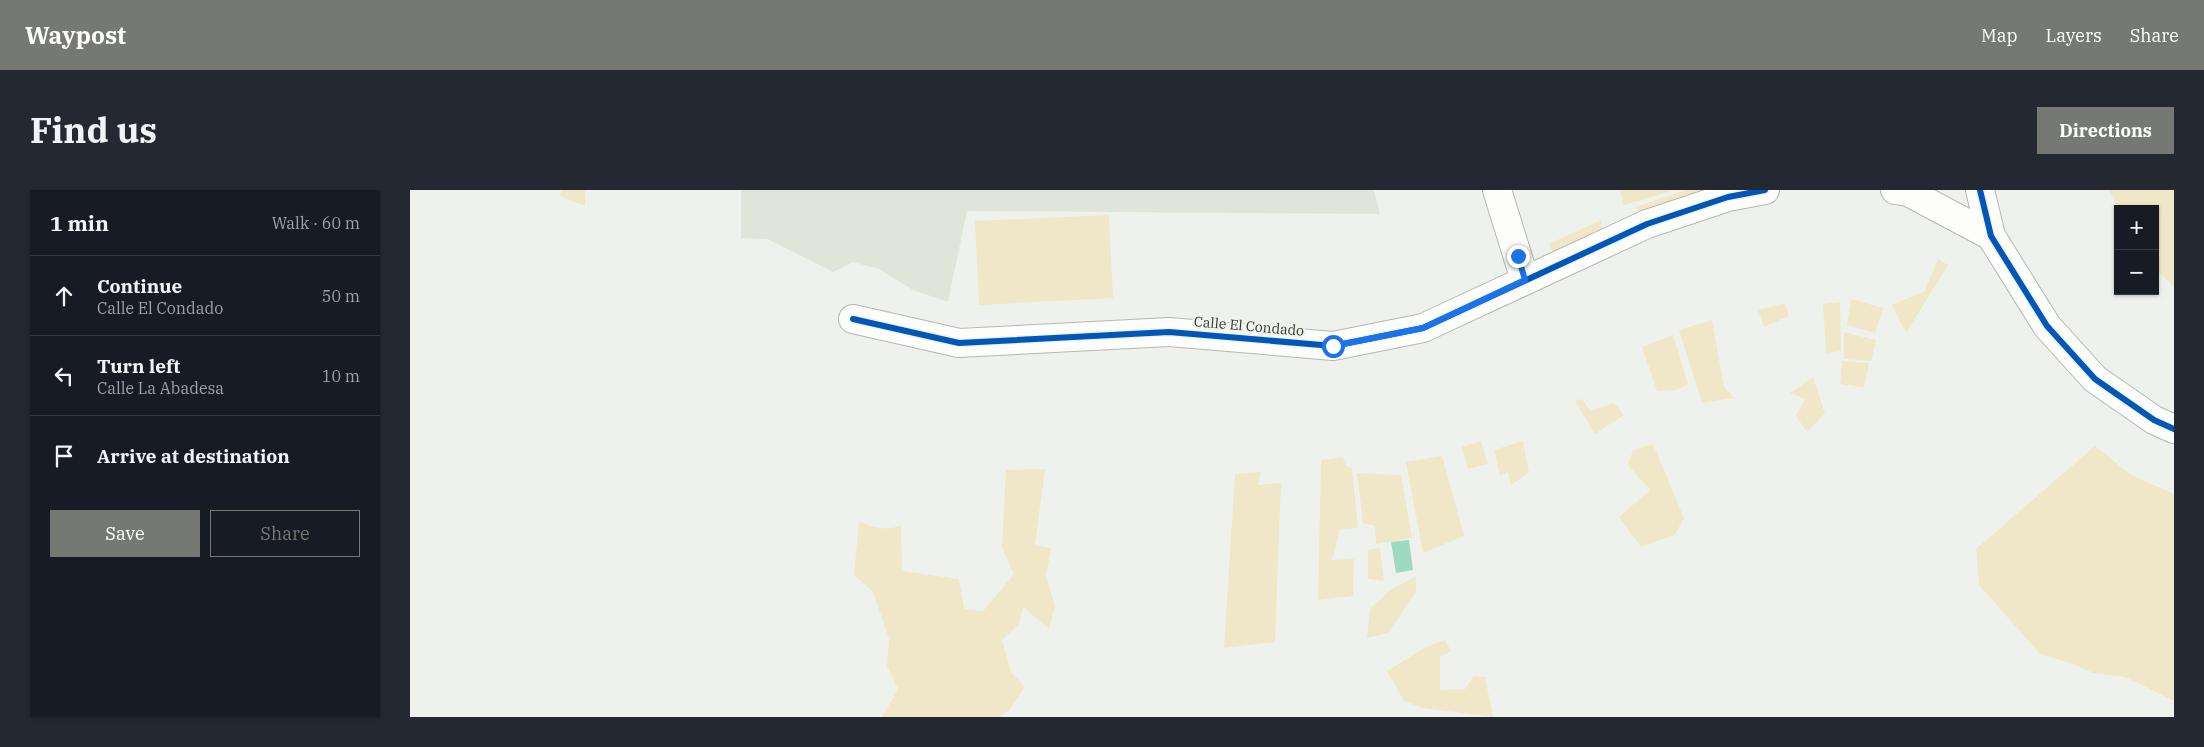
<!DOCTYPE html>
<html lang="en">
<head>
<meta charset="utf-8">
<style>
  :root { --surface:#171b24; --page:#242831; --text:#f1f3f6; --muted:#9ea1a6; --line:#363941; --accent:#757873 }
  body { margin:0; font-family:"IBM Plex Serif",serif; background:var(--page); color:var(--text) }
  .controls { position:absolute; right:15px; top:15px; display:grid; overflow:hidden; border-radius:0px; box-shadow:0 1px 4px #0004 }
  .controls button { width:45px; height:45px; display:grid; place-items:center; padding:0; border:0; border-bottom:1px solid var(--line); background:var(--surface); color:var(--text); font:25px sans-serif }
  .stop { position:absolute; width:15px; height:15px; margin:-11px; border:4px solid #1a73e8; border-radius:50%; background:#fff }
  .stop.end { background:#1a73e8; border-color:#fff; box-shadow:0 1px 5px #0008 }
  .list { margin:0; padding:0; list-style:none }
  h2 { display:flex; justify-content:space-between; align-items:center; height:65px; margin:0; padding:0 20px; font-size:21px }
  h2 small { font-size:16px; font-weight:400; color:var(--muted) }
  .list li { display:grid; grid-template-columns:32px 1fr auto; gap:15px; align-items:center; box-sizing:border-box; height:80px; padding:0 20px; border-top:1px solid var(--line) }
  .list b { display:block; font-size:19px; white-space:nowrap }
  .list p { margin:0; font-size:16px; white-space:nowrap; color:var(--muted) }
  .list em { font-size:16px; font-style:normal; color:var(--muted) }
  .actions { display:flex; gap:10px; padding:15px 20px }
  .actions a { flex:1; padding:11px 0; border:1px solid var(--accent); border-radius:0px; text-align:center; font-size:18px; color:var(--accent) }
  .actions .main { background:var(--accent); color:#fff }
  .icon { flex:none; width:28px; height:28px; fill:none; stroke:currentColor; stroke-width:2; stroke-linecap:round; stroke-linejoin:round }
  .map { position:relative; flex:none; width:1764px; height:527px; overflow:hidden; border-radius:0px }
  header { display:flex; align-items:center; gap:30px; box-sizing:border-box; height:70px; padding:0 25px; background:var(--accent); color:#fff }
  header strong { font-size:24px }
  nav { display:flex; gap:28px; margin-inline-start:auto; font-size:18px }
  .intro { display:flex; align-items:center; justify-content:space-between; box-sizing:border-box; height:120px; padding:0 30px }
  h1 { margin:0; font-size:35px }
  .button { padding:12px 22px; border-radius:0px; background:var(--accent); color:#fff; font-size:18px; font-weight:700 }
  main { display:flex; gap:30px; padding:0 30px }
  aside { flex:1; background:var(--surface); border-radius:0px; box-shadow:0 1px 4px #0004 }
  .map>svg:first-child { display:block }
  .built { fill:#e0e5d9 }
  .green { fill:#f0e7c8 }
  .water { fill:#9edac2 }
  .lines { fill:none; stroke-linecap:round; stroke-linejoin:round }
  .minor-casing { stroke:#b5b7b3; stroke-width:30 }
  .minor { stroke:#fdfdfc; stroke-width:28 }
  .cycleway-casing { stroke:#eff4ea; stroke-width:9 }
  .cycleway { stroke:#0057b8; stroke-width:6 }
  .route { stroke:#1a73e8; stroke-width:6 }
  .labels { text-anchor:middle; stroke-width:4.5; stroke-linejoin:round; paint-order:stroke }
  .street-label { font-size:14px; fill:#343632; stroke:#eff4ea }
</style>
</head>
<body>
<header>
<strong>Waypost</strong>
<nav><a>Map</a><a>Layers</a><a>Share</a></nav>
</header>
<div class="intro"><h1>Find us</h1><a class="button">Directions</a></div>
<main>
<aside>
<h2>1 min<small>Walk · 60 m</small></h2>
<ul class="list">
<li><svg class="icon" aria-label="ahead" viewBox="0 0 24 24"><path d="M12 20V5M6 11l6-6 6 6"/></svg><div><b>Continue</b><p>Calle El Condado</p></div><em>50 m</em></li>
<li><svg class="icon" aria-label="left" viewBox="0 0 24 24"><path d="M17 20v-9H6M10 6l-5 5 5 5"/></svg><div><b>Turn left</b><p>Calle La Abadesa</p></div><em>10 m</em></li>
<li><svg class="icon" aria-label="arrive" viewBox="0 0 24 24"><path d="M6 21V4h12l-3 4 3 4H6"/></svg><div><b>Arrive at destination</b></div></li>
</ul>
<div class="actions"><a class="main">Save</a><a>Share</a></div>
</aside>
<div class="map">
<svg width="1764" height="527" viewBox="0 0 1764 527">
  <rect width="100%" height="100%" fill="#eff2ec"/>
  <path class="built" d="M331,0H964L970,24L557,21L538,112L503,100L469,79L443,72L423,82L357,49L331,48Z"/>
  <g class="green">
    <path d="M151,0H175V16L150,6Z"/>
    <path d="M1210,0H1264L1214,15Z"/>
    <path d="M1276,0H1304L1229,24L1226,17Z"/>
    <path d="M1699,0H1764V97L1745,79V19H1708Z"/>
    <path d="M699,25L703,108L569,115L565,31Z"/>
    <path d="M1191,30L1192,41L1143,62L1139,54Z"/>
    <path d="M1528,69L1538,75L1496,143L1482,115L1515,101Z"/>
    <path d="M1441,109L1473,118L1465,143L1437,135Z"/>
    <path d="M1430,112L1431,161L1416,163L1413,114Z"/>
    <path d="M1375,113L1379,126L1354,137L1348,120Z"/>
    <path d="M1302,130L1314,197L1324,208L1292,213L1269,140Z"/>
    <path d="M1434,142L1466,150L1461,171L1434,169Z"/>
    <path d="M1263,145L1278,194L1267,200L1247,201L1232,157Z"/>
    <path d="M1432,171L1459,173L1454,197L1430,194Z"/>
    <path d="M1403,187L1415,223L1397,242L1386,226L1395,209L1380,203Z"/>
    <path d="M1172,209L1180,221L1204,213L1214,225L1185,244L1165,211Z"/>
    <path d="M1071,251L1078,274L1058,279L1052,257Z"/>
    <path d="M1113,251L1119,283L1101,295L1098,282L1090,286L1084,260Z"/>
    <path d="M1243,254L1274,328L1265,345L1231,357L1209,327L1240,300L1218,275L1223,260Z"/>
    <path d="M1685,256L1721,285L1764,304V511L1715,487L1683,483L1663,474L1630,464L1569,395L1566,359Z"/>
    <path d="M1032,266L1054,346L1013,363L996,272Z"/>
    <path d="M933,267L936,276L942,278L948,338L930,339L922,370L944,369L943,406L908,410L911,270Z"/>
    <path d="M635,279L625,355L641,358L636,386L645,416L639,439L613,417L609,434L592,450L601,482L615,497L599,520L590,527H472L488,499L477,476L479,449L463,402L444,385L449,331C464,339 475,340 491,336L492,381L549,389L554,419L573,421L604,384L592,358L596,280Z"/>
    <path d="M851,282L848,295L871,293L865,452L814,458L825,284Z"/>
    <path d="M947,283L991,285L1002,348L966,354L965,336L953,333Z"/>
    <path d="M970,358L974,391L958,389V360Z"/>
    <path d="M1006,386V401L978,443L957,448L960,419L979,401Z"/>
    <path d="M1035,450L1041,461L1030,467V500L1055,499L1064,486L1075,487L1083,527L1013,518L994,511L977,481L1016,457Z"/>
  </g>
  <path class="water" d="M999,350L1003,380L986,383L981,352Z"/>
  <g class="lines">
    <g class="minor-casing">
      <g id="minor">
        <path d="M1087,0L1115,90"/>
        <path d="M1485,0L1498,2L1581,46"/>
        <path d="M1570,0L1581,46L1637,136L1685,189L1744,230L1764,239"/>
        <path d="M443,129L549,153L759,142L923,156L1013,138L1237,34L1318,7L1355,0"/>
      </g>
    </g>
    <use href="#minor" class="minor"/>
    <g class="cycleway-casing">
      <g id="cycleway">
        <path d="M1570,0L1581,46L1637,136L1685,189L1744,230L1764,239"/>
        <path d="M443,129L549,153L759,142L923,156L1013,138L1237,34L1318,7L1355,0"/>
      </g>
    </g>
    <use href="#cycleway" class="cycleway"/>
  </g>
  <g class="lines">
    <path class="route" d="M923,156L1013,138L1115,90L1108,66"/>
  </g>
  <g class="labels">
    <g class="street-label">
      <text transform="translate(839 136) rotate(5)" y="5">Calle El Condado</text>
    </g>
  </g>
</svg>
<div class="controls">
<button>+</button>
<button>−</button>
</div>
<div class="stop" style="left:923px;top:156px"></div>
<div class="stop end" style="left:1108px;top:66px"></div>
</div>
</main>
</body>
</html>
